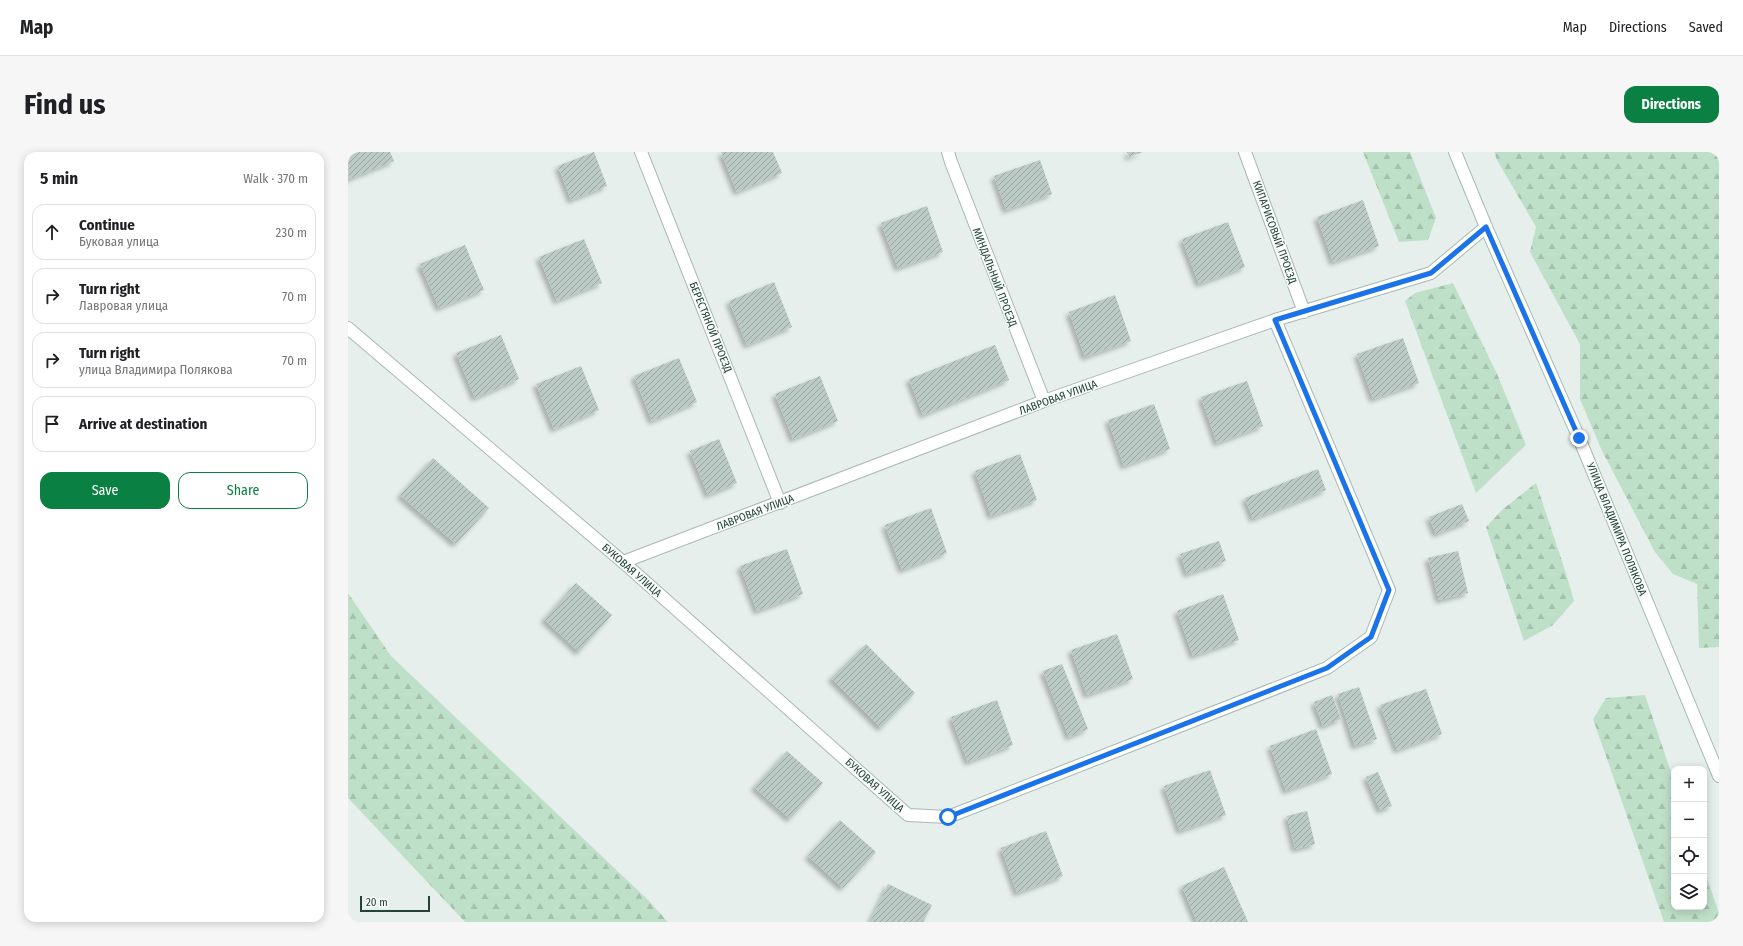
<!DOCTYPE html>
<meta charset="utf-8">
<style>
body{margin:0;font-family:"Fira Sans Condensed",sans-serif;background:#f6f6f6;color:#202124}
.controls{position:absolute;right:12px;bottom:12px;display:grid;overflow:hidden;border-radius:8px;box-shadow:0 2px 10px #0003}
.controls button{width:36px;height:36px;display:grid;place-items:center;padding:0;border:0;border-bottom:1px solid #e0e0e0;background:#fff;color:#202124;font:20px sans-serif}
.scale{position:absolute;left:12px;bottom:10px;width:70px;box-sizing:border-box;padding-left:4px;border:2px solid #24423a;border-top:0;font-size:11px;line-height:14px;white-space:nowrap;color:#24423a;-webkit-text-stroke:3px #f7fbf9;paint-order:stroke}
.stop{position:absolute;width:12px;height:12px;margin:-9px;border:3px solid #1a73e8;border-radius:50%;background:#fff}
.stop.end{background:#1a73e8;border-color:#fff;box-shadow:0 1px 4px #0008}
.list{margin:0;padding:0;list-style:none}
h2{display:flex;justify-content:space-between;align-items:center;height:52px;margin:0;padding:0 16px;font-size:17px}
h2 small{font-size:13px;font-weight:400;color:#757577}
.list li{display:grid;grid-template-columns:26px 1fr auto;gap:12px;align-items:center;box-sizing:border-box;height:56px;margin:0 8px 8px;padding:0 8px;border:1px solid #e0e0e0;border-radius:12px}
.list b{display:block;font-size:15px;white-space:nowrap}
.list p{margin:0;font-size:13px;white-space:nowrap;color:#757577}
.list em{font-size:13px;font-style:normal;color:#757577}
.actions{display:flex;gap:8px;padding:12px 16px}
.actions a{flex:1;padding:9px 0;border:1px solid #0b8043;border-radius:12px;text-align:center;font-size:14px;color:#0b8043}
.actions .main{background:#0b8043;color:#fff}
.icon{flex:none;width:22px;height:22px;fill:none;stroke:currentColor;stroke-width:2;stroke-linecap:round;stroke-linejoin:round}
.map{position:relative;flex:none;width:1371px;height:770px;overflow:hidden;border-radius:12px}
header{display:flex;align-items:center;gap:24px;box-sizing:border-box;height:56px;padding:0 20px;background:#fff;border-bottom:1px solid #e0e0e0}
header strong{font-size:19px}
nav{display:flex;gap:22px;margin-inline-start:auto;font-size:14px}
.intro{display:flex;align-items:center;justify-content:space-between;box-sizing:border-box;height:96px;padding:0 24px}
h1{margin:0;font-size:28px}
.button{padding:10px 18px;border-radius:12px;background:#0b8043;color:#fff;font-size:14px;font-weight:700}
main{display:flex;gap:24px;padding:0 24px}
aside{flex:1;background:#fff;border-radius:12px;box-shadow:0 2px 10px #0003}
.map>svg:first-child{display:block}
</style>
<header>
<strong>Map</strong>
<nav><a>Map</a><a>Directions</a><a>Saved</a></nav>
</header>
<div class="intro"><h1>Find us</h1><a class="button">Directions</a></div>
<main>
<aside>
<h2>5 min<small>Walk · 370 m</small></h2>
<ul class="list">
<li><svg class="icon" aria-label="ahead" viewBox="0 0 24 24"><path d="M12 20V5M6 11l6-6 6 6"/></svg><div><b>Continue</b><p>Буковая улица</p></div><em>230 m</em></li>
<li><svg class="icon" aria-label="right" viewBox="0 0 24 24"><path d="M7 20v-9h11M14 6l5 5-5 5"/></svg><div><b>Turn right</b><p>Лавровая улица</p></div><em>70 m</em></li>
<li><svg class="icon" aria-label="right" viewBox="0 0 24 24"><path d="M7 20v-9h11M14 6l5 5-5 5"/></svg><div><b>Turn right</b><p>улица Владимира Полякова</p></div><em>70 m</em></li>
<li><svg class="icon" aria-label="arrive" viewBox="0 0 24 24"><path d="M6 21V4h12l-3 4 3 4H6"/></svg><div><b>Arrive at destination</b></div></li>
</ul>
<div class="actions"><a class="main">Save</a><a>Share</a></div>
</aside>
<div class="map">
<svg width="1371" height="770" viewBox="0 0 1371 770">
<defs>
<pattern id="forest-firs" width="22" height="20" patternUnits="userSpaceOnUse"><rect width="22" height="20" fill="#bfe0c8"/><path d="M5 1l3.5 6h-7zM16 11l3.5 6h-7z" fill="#a4c1ad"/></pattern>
<pattern id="building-hatch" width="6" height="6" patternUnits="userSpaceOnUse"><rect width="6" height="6" fill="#bbcac4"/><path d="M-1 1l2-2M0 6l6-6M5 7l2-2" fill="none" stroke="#98a6a0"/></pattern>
<filter id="shadow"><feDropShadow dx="-3.5" dy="3.5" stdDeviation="2" flood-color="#0004"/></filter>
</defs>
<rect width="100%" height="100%" fill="#e6efeb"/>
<!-- forest -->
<path fill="url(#forest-firs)" d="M1015 0H1062L1088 66 1080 88 1051 90Z
M1146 0H1371V495L1351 496 1349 432 1325 422 1307 400 1254 299 1232 247V192L1182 100 1188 75 1149 8Z
M1105 131 1150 224 1178 293 1128 341 1057 149 1067 141Z
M1188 331 1218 421 1226 449 1205 473 1176 489 1138 375 1155 357Z
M0 441 43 504 300 748 320 770H117L0 646Z
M1297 543 1326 629V755H1356V717L1371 761V770H1316L1245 567 1258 546Z"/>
<!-- building -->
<path fill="url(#building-hatch)" filter="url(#shadow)" d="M0 0H42L46 9 1 27Z
M246 0 259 34 223 48 210 14Z
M373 0H425L434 21 389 40Z
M779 0H795L781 5Z
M692 8 704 42 658 58 646 24Z
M1015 48 1031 94 985 110 969 65Z
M579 54 595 100 550 116 533 71Z
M880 70 897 115 851 132 834 87Z
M236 87 254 131 209 149 191 105Z
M117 93 136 138 91 156 72 112Z
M426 130 444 175 399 193 381 149Z
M767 143 783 189 737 205 721 160Z
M153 183 171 227 127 246 108 201Z
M1055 186 1071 231 1025 247 1009 202Z
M647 193 661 228 575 263 561 227Z
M331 206 349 250 304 269 286 224Z
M233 214 251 258 206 277 188 232Z
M472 224 490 269 445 287 427 242Z
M899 229 915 274 869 291 853 245Z
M806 252 822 297 776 314 760 268Z
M371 287 389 331 360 343 342 299Z
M672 302 689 348 643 364 627 319Z
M85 306 141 356 108 392 52 343Z
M970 317 978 338 905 367 897 346Z
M1114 352 1121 369 1088 382 1081 365Z
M583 356 599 401 554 418 537 373Z
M871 389 878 409 839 422 832 402Z
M439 397 455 442 409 459 392 414Z
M1110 399 1120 441 1091 448 1080 406Z
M228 431 264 463 231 500 196 467Z
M875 442 891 488 845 504 829 459Z
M769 482 785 527 739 543 723 498Z
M518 492 567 541 533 576 483 526Z
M714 512 740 577 721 585 695 519Z
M1011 535 1029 587 1007 594 990 542Z
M1078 537 1094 582 1049 598 1032 553Z
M984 543 993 567 975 574 966 550Z
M649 548 665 593 620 610 603 565Z
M968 577 984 622 938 639 922 594Z
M439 599 475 631 442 667 406 635Z
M862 618 878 663 832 679 816 634Z
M1030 620 1044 654 1032 658 1018 625Z
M959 659 967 692 947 697 939 664Z
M492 668 528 700 495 736 460 704Z
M698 679 715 724 669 741 653 696Z
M876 715 900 770H849L834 734Z
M540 732 584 753 575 770H522Z"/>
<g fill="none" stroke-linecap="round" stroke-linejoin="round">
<defs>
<path id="street" d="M293 0 432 351
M600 0 603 10 696 249
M897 0 956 160
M0 176 275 410 560 663 600 665 979 516 1023 485 1041 438 927 168
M275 410 696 249 927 168 1083 121 1138 75"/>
<path id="secondary" d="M1107 0 1138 75 1231 286 1371 624"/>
</defs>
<!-- street casing -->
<use href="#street" stroke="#a8b8b2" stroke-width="14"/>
<!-- secondary casing -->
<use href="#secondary" stroke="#a4bbb3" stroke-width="14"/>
<!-- street -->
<use href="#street" stroke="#fff" stroke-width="12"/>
<!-- secondary -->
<use href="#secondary" stroke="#fff" stroke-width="12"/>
</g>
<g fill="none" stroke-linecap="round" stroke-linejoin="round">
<!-- route -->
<path stroke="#1a73e8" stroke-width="5" d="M600 665 979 516 1023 485 1041 438 927 168 1083 121 1138 75 1231 286"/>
</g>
<g text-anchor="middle" stroke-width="3" stroke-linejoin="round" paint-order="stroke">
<!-- street labels -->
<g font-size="11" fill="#24423a" stroke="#f7fbf9">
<text transform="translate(927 80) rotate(70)" y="4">КИПАРИСОВЫЙ ПРОЕЗД</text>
<text transform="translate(647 125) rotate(69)" y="4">МИНДАЛЬНЫЙ ПРОЕЗД</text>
<text transform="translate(363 175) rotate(68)" y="4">БЕРЕСТЯНОЙ ПРОЕЗД</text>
<text transform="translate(710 245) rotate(-20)" y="4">ЛАВРОВАЯ УЛИЦА</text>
<text transform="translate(407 360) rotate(-21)" y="4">ЛАВРОВАЯ УЛИЦА</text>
<text transform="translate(1269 377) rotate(68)" y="4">УЛИЦА ВЛАДИМИРА ПОЛЯКОВА</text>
<text transform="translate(284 418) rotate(41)" y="4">БУКОВАЯ УЛИЦА</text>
<text transform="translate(527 633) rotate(42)" y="4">БУКОВАЯ УЛИЦА</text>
</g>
</g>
</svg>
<div class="controls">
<button>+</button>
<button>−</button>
<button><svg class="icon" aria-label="locate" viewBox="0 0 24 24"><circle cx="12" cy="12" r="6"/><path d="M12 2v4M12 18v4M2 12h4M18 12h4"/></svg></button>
<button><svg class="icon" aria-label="layers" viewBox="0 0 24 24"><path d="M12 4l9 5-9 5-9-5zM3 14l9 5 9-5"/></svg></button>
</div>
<div class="scale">20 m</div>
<div class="stop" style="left:600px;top:665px"></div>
<div class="stop end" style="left:1231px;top:286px"></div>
</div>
</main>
